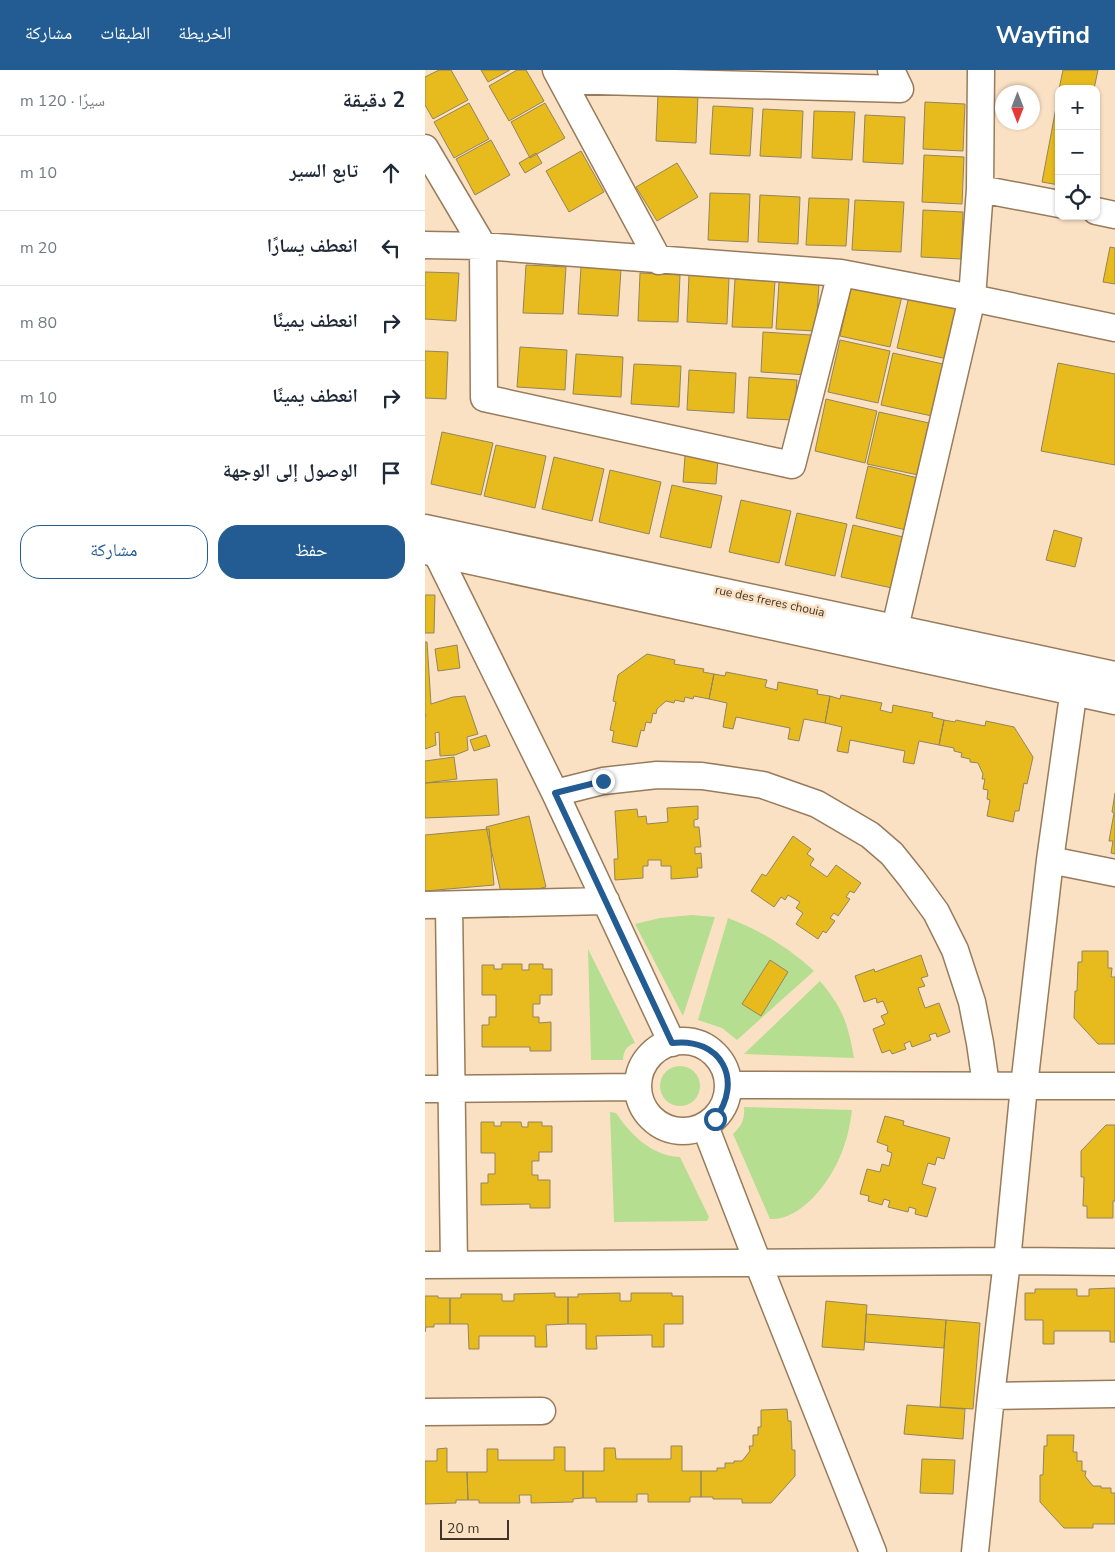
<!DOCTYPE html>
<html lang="ar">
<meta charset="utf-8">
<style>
body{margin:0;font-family:"Nunito Sans","Noto Naskh Arabic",sans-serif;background:#f2f2f3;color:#1f2937;direction:rtl}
.controls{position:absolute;right:15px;top:15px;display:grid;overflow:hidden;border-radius:10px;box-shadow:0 1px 4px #0004}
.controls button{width:45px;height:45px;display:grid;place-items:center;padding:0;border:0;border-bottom:1px solid #e0e1e3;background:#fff;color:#1f2937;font:25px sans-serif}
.compass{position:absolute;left:570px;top:15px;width:45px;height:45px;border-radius:50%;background:#fff;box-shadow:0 1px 4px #0004;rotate:180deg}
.scale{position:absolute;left:15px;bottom:12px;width:69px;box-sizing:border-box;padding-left:5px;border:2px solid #423527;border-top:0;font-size:14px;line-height:18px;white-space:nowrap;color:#423527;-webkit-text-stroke:4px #fbe1c4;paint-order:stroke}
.stop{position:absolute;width:15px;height:15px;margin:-11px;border:4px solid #225c93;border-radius:50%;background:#fff}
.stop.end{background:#225c93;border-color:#fff;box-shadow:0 1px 5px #0008}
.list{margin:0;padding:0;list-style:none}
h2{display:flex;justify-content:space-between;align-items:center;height:65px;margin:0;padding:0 20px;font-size:21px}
h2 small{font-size:16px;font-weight:400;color:#747a83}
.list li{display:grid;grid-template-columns:32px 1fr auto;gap:15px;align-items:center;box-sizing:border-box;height:75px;padding:0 20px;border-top:1px solid #e0e1e3}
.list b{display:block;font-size:19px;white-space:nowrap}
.list em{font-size:16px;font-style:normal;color:#747a83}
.actions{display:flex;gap:10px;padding:15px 20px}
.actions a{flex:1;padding:11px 0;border:1px solid #225c93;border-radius:20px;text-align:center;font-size:18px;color:#225c93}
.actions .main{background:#225c93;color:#fff}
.icon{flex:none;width:28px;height:28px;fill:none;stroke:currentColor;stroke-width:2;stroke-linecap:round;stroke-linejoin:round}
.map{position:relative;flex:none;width:690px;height:1482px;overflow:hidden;direction:ltr}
header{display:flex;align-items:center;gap:30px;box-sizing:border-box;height:70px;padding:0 25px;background:#225c93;color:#fff}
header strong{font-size:24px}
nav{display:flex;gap:28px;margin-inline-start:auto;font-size:18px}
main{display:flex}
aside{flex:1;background:#fff}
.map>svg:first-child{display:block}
</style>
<header>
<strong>Wayfind</strong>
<nav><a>الخريطة</a><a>الطبقات</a><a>مشاركة</a></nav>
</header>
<main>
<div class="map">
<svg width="690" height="1482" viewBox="0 0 690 1482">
<rect width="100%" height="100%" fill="#fbe1c4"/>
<!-- green -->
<path fill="#b6de91" d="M267 845 290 847 258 946 210 854 235 848Z
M303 848C335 860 364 878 389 901L312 970 297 958 273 950Z
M163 879 210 973C202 975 198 982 198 990H166Z
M395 911C418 938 423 954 429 988L319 984Z
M235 1016a20 20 0 1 1 40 0a20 20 0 1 1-40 0Z
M319 1037 427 1040C425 1057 421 1074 414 1089 403 1114 375 1151 345 1149L308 1064C316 1057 320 1049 319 1037Z
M185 1042 191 1043C206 1065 227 1086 255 1087L284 1147 282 1151 189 1152Z"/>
<!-- building -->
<path fill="#e7ba1e" stroke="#93855c" d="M14 0H26L43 30 8 49 0 35V7Z
M56 0H85L63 12Z
M92 0H101L119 31 84 51 64 16Z
M638 0H673L669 19H634Z
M634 22V115L617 112Z
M233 23 273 25 271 73 231 71Z
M500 32 540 34 538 81 498 79Z
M44 33 64 69 29 88 9 52Z
M120 33 140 68 105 88 86 52Z
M288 36 328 38 325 86 285 84Z
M338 39 378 41 376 88 335 86Z
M389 41 430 42 427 90 387 88Z
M440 45 480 47 478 94 438 92Z
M66 70 85 105 50 125 31 89Z
M156 81 179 122 144 142 121 101Z
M111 83 117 93 100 103 94 93Z
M499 85 539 87 537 134 497 132Z
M252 93 273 127 232 151 211 117Z
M285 123 325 124 323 172 283 170Z
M335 125 375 127 373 174 333 172Z
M384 128 424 129 421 176 381 175Z
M430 130 479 132 476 182 427 180Z
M498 140 538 142 536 189 496 187Z
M685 177 690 178V214L678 212Z
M101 195 141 197 138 244 98 243Z
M156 197 196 199 193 246 153 244Z
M0 202 34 203 31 251 0 249Z
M215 203 255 205 253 252 213 251Z
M264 205 304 207 302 254 262 252Z
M310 209 350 211 347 258 307 257Z
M354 212 394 214 391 261 351 259Z
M427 214 477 226 465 277 415 266Z
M484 226 534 237 522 289 472 278Z
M338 262 386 265 383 305 336 302Z
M415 270 465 281 453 333 403 322Z
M95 277 142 280 140 320 92 317Z
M0 281 23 282 21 329 0 328Z
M468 283 518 294 507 346 456 335Z
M151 284 198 287 196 327 148 324Z
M633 293 690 304V395L616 381Z
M209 294 256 296 254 337 206 334Z
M264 300 311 303 309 343 262 340Z
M324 307 372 310 369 350 322 348Z
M401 329 452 341 440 393 390 381Z
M454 342 504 353 493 405 442 394Z
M17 362 68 373 56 425 6 414Z
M71 375 121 386 110 438 59 426Z
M260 386 293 389 291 414 258 412Z
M129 387 179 399 167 451 117 439Z
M443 396 493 408 481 460 431 448Z
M185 400 236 412 224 464 174 452Z
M247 415 297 426 286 478 235 467Z
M316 430 366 441 354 493 304 482Z
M372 443 422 454 410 506 360 495Z
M428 455 478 467 467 518 416 507Z
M629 460 657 468 650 497 621 490Z
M0 525H10L9 563H0Z
M0 572H2L6 634 28 627 40 626 53 664 42 667 43 680 30 685 15 686 14 662 10 663 11 675 0 679V647L1 646 0 643Z
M32 575 35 598 13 601 10 579Z
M222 584 250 590 249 594 279 599 278 602 289 604 284 629 269 626 268 629 260 627 259 632 250 630 249 633 241 631 232 639 231 644 228 643 226 653 221 652 219 661 216 660 212 677 187 672 189 661 185 660 191 632 188 631 193 605Z
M301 602 342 610 340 617 352 620 353 612 393 620 392 624 405 626 400 653 379 649 374 671 363 669 365 658 311 647 308 659 298 657 302 633 284 629 289 604 300 606Z
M416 625 457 633 455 640 467 643 468 635 508 643 507 647 519 650 514 675 494 671 489 694 478 692 480 681 425 670 423 683 412 681 417 657 400 653 405 626 415 629Z
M519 650 530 652 531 650 560 656 561 651 589 657 608 687 602 714 599 713 594 741H590L588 752 562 746 565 730 562 729 563 720 558 719 560 709H557L558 704 553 693 545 692V689L536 687 537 683 529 681V678L514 675Z
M61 665 65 676 49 681 45 670Z
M29 687 32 709 0 713V691Z
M72 709 74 745 0 748V713Z
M690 723V784L686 783 688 771H684L689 743 687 742Z
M273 736V749L269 750V757H274L276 777H270V784L276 783 277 798H272L273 807 246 809V796H236V790H223V796H218V808L190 810 189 789H193L190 741 212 739 213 747 221 746 222 754 243 752 242 738Z
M104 746 121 817 77 827 61 757Z
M64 759 69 815 0 821V765Z
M368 766 386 779 382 784 389 789 385 795 402 807 411 795 436 813 429 823 425 821 421 827 425 829 413 846 409 843 405 848 410 851 401 863 398 861 393 869 371 854 378 843 371 838 375 832 363 825 360 830 356 827 349 837 326 821 337 804 341 806Z
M657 881H683V898H687L686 907H690V974H673L649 948 650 921H652L653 892H657Z
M496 885 503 906 496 908 500 916 493 918 500 938 514 933 525 962 512 967 511 963 504 965 506 970 487 977 485 971 479 974 481 979 467 984 465 980 457 983 448 959 460 954 456 946 463 943 458 931 452 933 451 928 439 932 430 906 449 899 450 902Z
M345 890 363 902 336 946 317 934Z
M77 894H97V900H104V894H118V899H127V925H115V934H108V947H114V953L126 952V981H105V977H57V955H64V947H71V925H57V895H69V899H77Z
M460 1046 479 1051 478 1055 525 1068 519 1089 512 1087 510 1095 503 1093 497 1114 511 1118 502 1147 490 1144 491 1139 484 1137 483 1142 463 1137 465 1131 459 1129 457 1135 443 1131 444 1126 435 1124 442 1099 455 1102 457 1094 464 1096 467 1083 462 1081 463 1076 452 1072Z
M56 1052H69V1056H76V1052H96L97 1057H103V1052H117V1056H127V1082H114V1091H107V1105H113V1110H125V1138H105V1134L56 1135V1113H63V1104H70V1083H56Z
M681 1055H690V1131H688V1148H662V1136H658L659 1107H656V1081Z
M690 1218V1272H685V1261H629V1274H618V1250H600V1223H610V1219H652V1226H664V1219Z
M130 1223V1227H143V1254L121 1255 122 1277H110V1266H54V1279H44L43 1254H25V1228H36V1224H77V1231H89V1224Z
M195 1223V1231H206V1223H247V1226H258V1254H239V1277H227V1265L171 1266 172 1279H161V1254H143V1227H153V1224Z
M0 1226H13V1228H25V1254H9V1257H1L0 1262Z
M401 1231 442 1235 439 1280 397 1277Z
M441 1244 521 1250 519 1278 440 1272Z
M521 1250 555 1253 548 1339 515 1337Z
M482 1335 540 1339 538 1369 479 1364Z
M362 1339 363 1351H366L367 1380H370V1406L346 1433H317V1429H288V1427H276V1401H292V1398H300V1393H309V1391H317L325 1381 324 1376H328V1365H333V1357H336V1340Z
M622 1365H649L648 1382H652V1391H657V1401H661L660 1406 668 1416H676V1418H686V1423H690V1454H668V1458H639L615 1432V1405H618L619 1376H622Z
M246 1376H257V1401H276V1427H265V1432H223V1424H212V1432H171V1428H158V1401H179V1378H190L191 1389H246Z
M129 1377H140V1401H158V1428L148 1429V1432L106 1433V1425H94L95 1433H54V1430H43L42 1402H62V1379H73V1390H129Z
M22 1378V1402H42L43 1430H31V1433L0 1434V1391H12V1379Z
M497 1389 530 1390 528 1424 495 1423Z"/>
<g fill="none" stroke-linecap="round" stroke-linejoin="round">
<defs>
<path id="minor" d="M131 0 234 191
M137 10 475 19 466 0
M0 78 58 176 59 328 367 395 416 203
M555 119 634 134
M671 141 690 145
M0 175 58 176 416 203 547 228 690 258
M0 458 690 605
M8 471 12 484 130 723 247 973
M0 481 690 631
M470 558 547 228 555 119 556 0
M130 723 178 711 232 705 277 706 338 715 392 734 445 765 467 784 487 809 511 842 530 880 547 932 555 973 561 1015
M625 790 690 803
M0 835 181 831
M24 836 29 1195
M213 1016a45 45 0 1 1 90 0a45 45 0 1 1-90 0Z
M304 1015 690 1016
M0 1019 213 1017
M280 1056 333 1193 448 1482
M0 1195 582 1191 690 1192
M566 1326 690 1324
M0 1342 117 1341
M550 1482 566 1326 582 1191 599 1016 625 790 652 597"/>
</defs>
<!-- minor casing -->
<use href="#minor" stroke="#987b5a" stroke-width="29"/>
<!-- minor -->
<use href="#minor" stroke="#fff" stroke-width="26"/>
</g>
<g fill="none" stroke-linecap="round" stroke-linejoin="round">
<!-- route -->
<path stroke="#225c93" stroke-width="6" d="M178 711 130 723 247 973C296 967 319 1010 290 1049"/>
</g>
<g text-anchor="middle" stroke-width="5" stroke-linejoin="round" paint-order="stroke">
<!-- street labels -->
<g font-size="12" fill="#423527" stroke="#fbe1c4">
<text transform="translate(345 531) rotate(12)" y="4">rue des freres chouia</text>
</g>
</g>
</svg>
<div class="controls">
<button>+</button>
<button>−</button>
<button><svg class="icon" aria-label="locate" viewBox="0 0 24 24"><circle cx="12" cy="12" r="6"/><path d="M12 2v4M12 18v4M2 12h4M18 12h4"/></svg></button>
</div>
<svg class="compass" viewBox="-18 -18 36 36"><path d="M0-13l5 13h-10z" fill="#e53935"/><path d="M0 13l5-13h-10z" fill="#747a83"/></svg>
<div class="scale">20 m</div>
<div class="stop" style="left:290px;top:1049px"></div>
<div class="stop end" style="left:178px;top:711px"></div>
</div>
<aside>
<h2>2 دقيقة<small>سيرًا · 120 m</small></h2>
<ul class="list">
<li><svg class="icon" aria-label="ahead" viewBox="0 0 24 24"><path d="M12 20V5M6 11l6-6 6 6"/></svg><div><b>تابع السير</b></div><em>10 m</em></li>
<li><svg class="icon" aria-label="left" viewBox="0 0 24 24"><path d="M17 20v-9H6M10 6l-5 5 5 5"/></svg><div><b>انعطف يسارًا</b></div><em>20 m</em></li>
<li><svg class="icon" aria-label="right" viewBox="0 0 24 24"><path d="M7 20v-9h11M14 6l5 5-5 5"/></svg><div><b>انعطف يمينًا</b></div><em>80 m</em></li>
<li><svg class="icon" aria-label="right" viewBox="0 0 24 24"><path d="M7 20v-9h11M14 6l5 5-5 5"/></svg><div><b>انعطف يمينًا</b></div><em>10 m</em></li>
<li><svg class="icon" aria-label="arrive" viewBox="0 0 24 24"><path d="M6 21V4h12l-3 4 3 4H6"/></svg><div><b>الوصول إلى الوجهة</b></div></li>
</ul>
<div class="actions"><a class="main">حفظ</a><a>مشاركة</a></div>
</aside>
</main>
